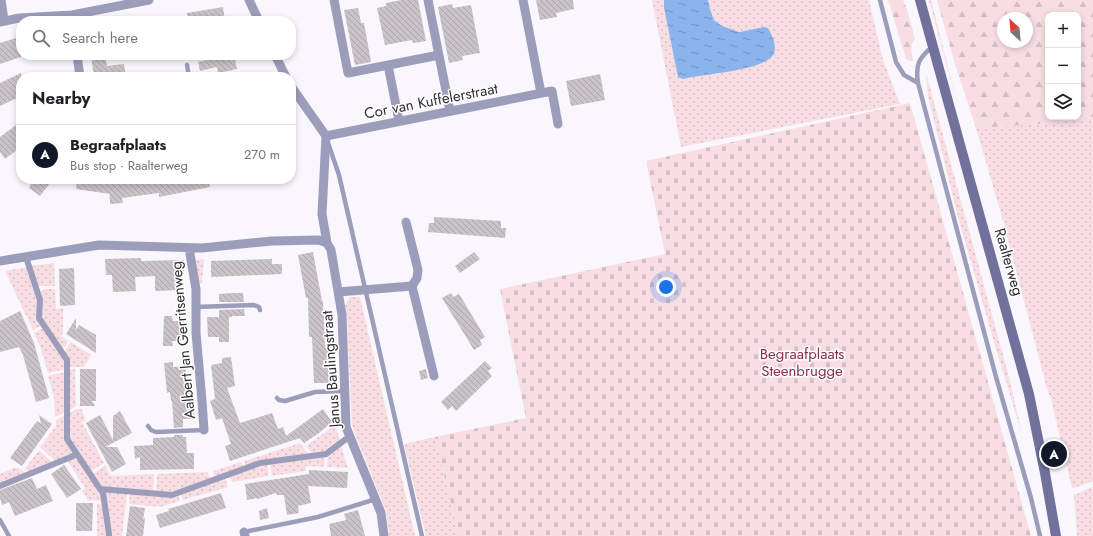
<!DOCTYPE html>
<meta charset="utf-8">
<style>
body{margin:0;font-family:Jost,sans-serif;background:#f2f2f2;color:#202124}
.controls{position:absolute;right:12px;top:12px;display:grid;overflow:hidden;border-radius:8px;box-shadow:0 2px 6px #0003}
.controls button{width:36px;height:36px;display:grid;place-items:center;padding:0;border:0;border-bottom:1px solid #e0e0e0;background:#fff;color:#202124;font:20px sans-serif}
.compass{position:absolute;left:997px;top:12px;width:36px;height:36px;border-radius:50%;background:#fff;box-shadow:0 2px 6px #0003;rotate:334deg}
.you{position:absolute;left:666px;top:287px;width:14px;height:14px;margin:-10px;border:3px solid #fff;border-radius:50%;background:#1a73e8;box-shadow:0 0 0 6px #1a73e833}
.badge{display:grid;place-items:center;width:26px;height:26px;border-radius:50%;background:#111827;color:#fff;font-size:13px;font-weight:700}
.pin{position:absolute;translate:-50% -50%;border:2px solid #fff;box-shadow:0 1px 4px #0006}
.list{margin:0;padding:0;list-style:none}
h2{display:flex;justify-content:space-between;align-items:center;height:52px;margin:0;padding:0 16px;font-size:17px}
h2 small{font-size:13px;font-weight:400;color:#757577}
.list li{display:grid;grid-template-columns:26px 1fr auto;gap:12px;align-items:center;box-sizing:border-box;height:60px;padding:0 16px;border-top:1px solid #e0e0e0}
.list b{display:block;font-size:15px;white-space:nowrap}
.list p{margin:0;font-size:13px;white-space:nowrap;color:#757577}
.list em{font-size:13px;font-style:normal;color:#757577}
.icon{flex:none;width:22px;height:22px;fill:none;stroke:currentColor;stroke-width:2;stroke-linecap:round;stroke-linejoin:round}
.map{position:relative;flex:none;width:1093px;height:536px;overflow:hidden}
.search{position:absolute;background:#fff;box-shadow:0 2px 6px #0003;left:16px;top:16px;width:280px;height:44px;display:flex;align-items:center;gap:10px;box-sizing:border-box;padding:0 14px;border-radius:16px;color:#757577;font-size:15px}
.panel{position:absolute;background:#fff;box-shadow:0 2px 6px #0003;left:16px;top:72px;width:280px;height:112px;border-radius:16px}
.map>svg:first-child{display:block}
</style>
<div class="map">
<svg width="1093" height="536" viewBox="0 0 1093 536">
<defs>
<pattern id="grass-dots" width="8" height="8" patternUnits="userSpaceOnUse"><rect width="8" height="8" fill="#f8dee3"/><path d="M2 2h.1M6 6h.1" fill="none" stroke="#d5bfc3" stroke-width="1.8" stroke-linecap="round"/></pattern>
<pattern id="forest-firs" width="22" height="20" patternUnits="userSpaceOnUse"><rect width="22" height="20" fill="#f8dee3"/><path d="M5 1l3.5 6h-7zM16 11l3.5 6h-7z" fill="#d5bfc3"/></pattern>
<pattern id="cemetery-stones" width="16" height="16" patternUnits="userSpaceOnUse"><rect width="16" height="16" fill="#f8dee3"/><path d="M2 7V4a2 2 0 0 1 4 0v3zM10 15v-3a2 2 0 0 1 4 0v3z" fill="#d5bfc3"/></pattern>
<pattern id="water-ripples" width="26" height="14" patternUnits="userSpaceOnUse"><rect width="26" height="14" fill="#8bb4ec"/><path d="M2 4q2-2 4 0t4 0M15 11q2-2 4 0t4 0" fill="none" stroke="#7293c0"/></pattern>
<pattern id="building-back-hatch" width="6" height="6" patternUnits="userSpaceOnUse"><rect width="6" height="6" fill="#c9c2c6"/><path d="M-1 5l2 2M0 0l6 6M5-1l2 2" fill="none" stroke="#ada7ab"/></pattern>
</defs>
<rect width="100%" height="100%" fill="#f9f6fd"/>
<!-- grass -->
<path fill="url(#grass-dots)" d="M652 0H664V8L678 77 683 79 695 76 718 74 773 55C776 44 773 38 768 28L764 27 739 32 722 26 714 20 710 9 708 0H869L883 60 900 104 681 147Z
M929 0H931L959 111Z
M926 73 1009 377 1022 434 996 349 958 217 928 96Z
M1093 117V481L1077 487 1072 488 1051 399 1047 389 1004 224 976 128 1039 124Z
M204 259 202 282 200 284 195 260Z
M54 263 55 286H38L31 266Z
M27 267 38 300 41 326 33 330 5 271Z
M44 289H55L56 309 63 308V332L61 336 68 341 65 347 62 348 41 318 40 292Z
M350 297H360L415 536H389L386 511 352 426 347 321 345 305Z
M43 328 65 361V369L48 373 40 346 34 333Z
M71 342 91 355 84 367H69L64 352Z
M75 369 76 406 70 410 69 370Z
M65 372V412L55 417 54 397 48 376Z
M77 409H82V412L86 420 82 422 104 463 91 471 70 438 69 413Z
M65 415 72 450 71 456 56 462 40 447 56 426V420Z
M335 425 340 440 325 452 312 454 306 446Z
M435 437 459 536H426L404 444Z
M300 443 308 454 246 466 244 461Z
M341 445 348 468 327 467 328 456Z
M39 450 53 463 30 472 25 469Z
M325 457 324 467 306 466V471L272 476 270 464Z
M71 458 78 460 101 495 102 501 87 500V498L82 491 85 488 67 460Z
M241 462 243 467 215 477 213 471Z
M267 464 269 476 232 482 230 476 260 465Z
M105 465 111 476 154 474 153 491 106 488 105 486H100L93 474Z
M16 467 26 473 0 484V474Z
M208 472 210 479 172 493 156 491 157 474Z
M225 478 228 487 183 500 181 494Z
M1093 487V536H1077L1074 495Z
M105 492 127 493 122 536H111Z
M130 494 178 495 180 501 160 507 129 504Z
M97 504H102L106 536H97Z"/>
<!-- forest -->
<path fill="url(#forest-firs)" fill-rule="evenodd" d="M888 0H903L907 9 915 39C909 45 912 53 913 61H910L906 59Z
M937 0H1093V117L1039 124 976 128 954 61ZM1048 15H1078V117H1048ZM1003 18H1027V42H1003Z"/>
<!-- cemetery -->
<path fill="url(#cemetery-stones)" d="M910 103 1031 536H459L435 437 526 418 500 289 665 254 646 161Z"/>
<!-- water -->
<path fill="url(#water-ripples)" d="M664 0H708L710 9 714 20 722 26 739 32 764 27 768 28C772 35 778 47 773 55 763 71 702 74 683 79L678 77 664 8Z"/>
<!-- building -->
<path fill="url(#building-back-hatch)" d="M401 0H418L426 41 413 43 412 40 385 45 377 8 386 6V3Z
M536 0H573L574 9 556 13 557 17 540 20Z
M452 4 453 8 471 5 480 53 462 56 463 60 449 63 438 7Z
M223 7 225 21H188L187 13Z
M358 8 361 23H364L371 62 355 65 344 10Z
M16 38 18 44 21 43V57L0 64V43Z
M91 55H105L107 66 124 64 126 77H94Z
M215 55H234L237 69 218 73 217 67 200 71 198 62 215 58Z
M21 73V96L0 106V83Z
M600 74 605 100 571 106 566 81Z
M16 125 21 132V147L5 159 0 152V137Z
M23 179H53L40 196 29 188 31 185Z
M77 179H208L210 187 159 197V193L122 198 123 203 110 204V199H109L110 194 76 189Z
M434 217 501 221V228H506L505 238 428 232 429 223H434Z
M313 252 322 301H323L325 348 328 347 329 383H314L312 337H309L308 298H306L298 255Z
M474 252 480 259 460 273 455 266Z
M141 258V261L184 260V275H178L179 290 155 291V276L135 277 136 291 113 292 112 275H106L105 259Z
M272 259V264H282V274L211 277V261Z
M74 268 75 305 60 306 59 269Z
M233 293H243L244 302H219V294Z
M451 293 453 297 459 294 485 337 480 340 482 345 474 350 442 298Z
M244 309 245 316H232V317H229V342H219V337H208L207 317H219V310Z
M20 311 34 343 49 398 36 402 23 355 19 347 0 352V321Z
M164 316H172L173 321H184V341H172L173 346H163Z
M76 318V330L79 325 96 335V353L66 334Z
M231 357 235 386 227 388 240 423 272 413 278 429 283 427 286 436 323 409 332 422 319 433 304 443 300 438 230 461 225 446 231 444 222 418 216 420 210 401 215 399 211 365 222 363V358Z
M485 361 492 368 488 371 492 376 456 411 452 406 448 410 441 402Z
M173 362V367L185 366 189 399H193L194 419H183V427L174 428 172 401H171L170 392 167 393 164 363Z
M80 369H96V401H92L95 406H80Z
M426 369 428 378 421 380 419 371Z
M120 411 132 433 105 447H117L126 464 112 472 86 423 100 415 113 440V416Z
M39 415 52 424 22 466 10 458 37 421 41 424Z
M174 435H183V437H186L187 453H194V469L140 470V457L135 459 134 446 153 445V438L174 437Z
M64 465 81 489 67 498 51 474Z
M309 470 348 472 347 488 308 486 311 503 298 506 299 513 287 515 284 495H277L276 493 257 499V498L247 500 245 484 309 474Z
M32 478 37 489 46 485 53 501 15 516 9 502 2 505 0 498V490Z
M221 493 226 508 160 528 156 515 169 511 168 509Z
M76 503H93L92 531H76Z
M130 506 145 508 143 519 145 518 143 536H126Z
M267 508 269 518 260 520 259 511Z
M358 510 365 536H331L329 524 346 520 344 514Z"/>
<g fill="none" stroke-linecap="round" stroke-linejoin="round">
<!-- service -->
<path stroke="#9c9dba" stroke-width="4.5" d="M880 0 896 62 904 75 918 83
M933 46C919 58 915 64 918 83L996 377 1031 498 1040 536
M187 65 189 77
M328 143 339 175 422 536
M196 307 254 305 259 307 260 310
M277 398 279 400 285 401 315 392 345 391
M148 426 151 430 156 432 204 430
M0 520 9 536
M244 532 318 517 376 499"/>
<!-- pedestrian -->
<path stroke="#9c9dba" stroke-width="6" d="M26 257 40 300 39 318 67 360V439L100 489 172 495 260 463 326 454 350 436
M0 486 71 457 77 454
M100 489 103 493 109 534V536"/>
<!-- minor -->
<path stroke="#9c9dba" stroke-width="9" d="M1 0 4 20
M249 0 259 21
M334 0 348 73 439 55
M428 0 450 111
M523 0 541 93
M0 22 19 18 72 15 149 0
M77 55 80 77
M275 55 286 77
M388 65 399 121
M291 86 326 136 322 214 327 243 331 250 342 315 346 427 381 513 384 536
M326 136 552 91 558 124
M189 248 196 289V333L202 401 204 430
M0 261 99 245 202 248 272 241 319 240 327 243
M412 286 434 376
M338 292 412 286 417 278 418 270 406 222
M244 532 245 536"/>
<!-- secondary -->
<path stroke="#71719b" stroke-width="10" d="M920 0 1029 394 1045 473 1056 536"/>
</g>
<g text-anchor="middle" stroke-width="3" stroke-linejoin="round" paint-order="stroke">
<!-- street labels -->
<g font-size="15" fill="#302e31" stroke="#fff">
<text transform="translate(431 101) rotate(-11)" y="5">Cor van Kuffelerstraat</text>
<text transform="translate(1009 262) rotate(74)" y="5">Raalterweg</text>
<text transform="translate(183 340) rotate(-95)" y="5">Aalbert Jan Gerritsenweg</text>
<text transform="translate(331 369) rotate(-94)" y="5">Janus Baulingstraat</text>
</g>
<!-- park labels -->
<g font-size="15" fill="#862d4a" stroke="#fff">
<text x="802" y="359">Begraafplaats<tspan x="802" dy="17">Steenbrugge</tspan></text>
</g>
</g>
</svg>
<div class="controls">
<button>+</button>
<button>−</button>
<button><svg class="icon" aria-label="layers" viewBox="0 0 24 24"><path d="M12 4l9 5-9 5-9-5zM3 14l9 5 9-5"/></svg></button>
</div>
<svg class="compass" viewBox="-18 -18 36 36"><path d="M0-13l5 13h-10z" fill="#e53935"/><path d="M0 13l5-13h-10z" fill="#757577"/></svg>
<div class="you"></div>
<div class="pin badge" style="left:1054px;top:454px">A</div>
<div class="search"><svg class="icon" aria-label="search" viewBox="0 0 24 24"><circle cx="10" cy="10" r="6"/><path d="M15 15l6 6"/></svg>Search here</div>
<section class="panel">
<h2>Nearby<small></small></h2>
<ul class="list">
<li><span class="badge">A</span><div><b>Begraafplaats</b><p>Bus stop · Raalterweg</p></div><em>270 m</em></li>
</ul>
</section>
</div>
